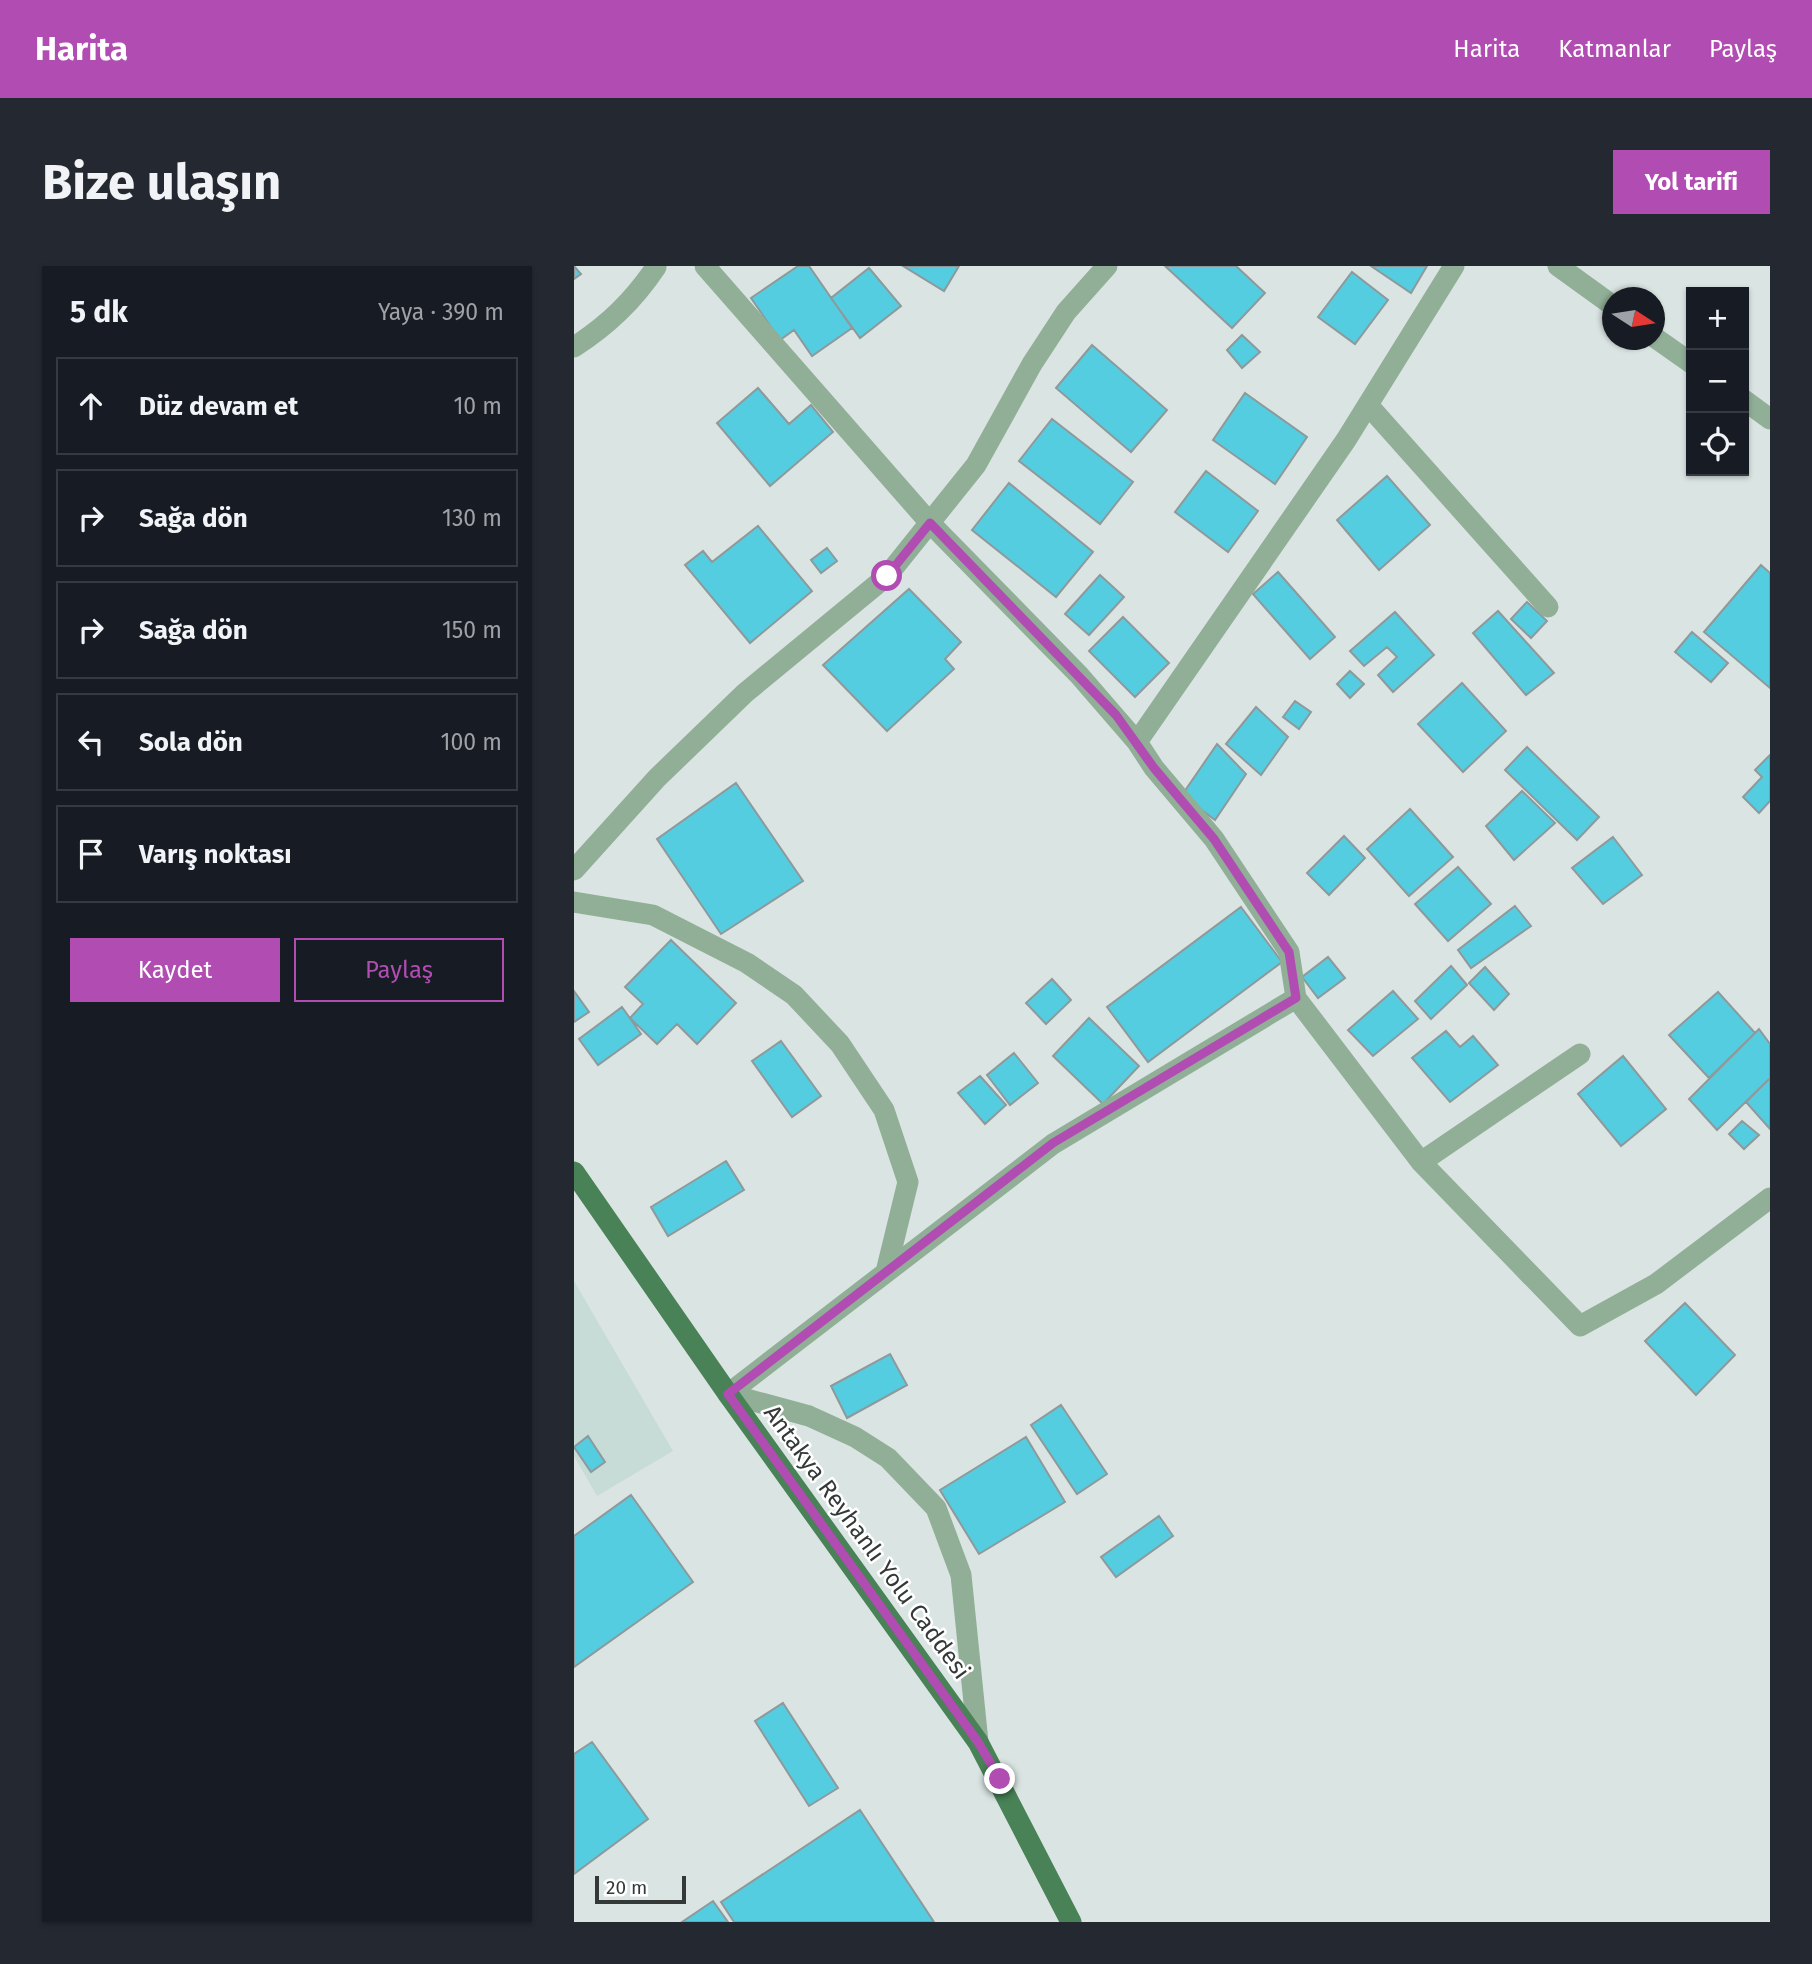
<!DOCTYPE html>
<html lang="tr">
<meta charset="utf-8">
<style>
body{margin:0;font-family:"Fira Sans",sans-serif;background:#242831;color:#f1f3f6}
.controls{position:absolute;right:21px;top:21px;display:grid;overflow:hidden;border-radius:0px;box-shadow:0 2px 5px #0004}
.controls button{width:63px;height:63px;display:grid;place-items:center;padding:0;border:0;border-bottom:2px solid #363941;background:#171b24;color:#f1f3f6;font:35px sans-serif}
.compass{position:absolute;left:1028px;top:21px;width:63px;height:63px;border-radius:50%;background:#171b24;box-shadow:0 2px 5px #0004;rotate:102deg}
.scale{position:absolute;left:21px;bottom:18px;width:91px;box-sizing:border-box;padding-left:7px;border:4px solid #343938;border-top:0;font-size:19px;line-height:24px;white-space:nowrap;color:#343938;-webkit-text-stroke:5px #fff;paint-order:stroke}
.stop{position:absolute;width:21px;height:21px;margin:-16px;border:5px solid #b14cb2;border-radius:50%;background:#fff}
.stop.end{background:#b14cb2;border-color:#fff;box-shadow:0 2px 7px #0008}
.list{margin:0;padding:0;list-style:none}
h2{display:flex;justify-content:space-between;align-items:center;height:91px;margin:0;padding:0 28px;font-size:30px}
h2 small{font-size:23px;font-weight:400;color:#9ea1a6}
.list li{display:grid;grid-template-columns:46px 1fr auto;gap:21px;align-items:center;box-sizing:border-box;height:98px;margin:0 14px 14px;padding:0 14px;border:2px solid #363941;border-radius:0px}
.list b{display:block;font-size:26px;white-space:nowrap}
.list em{font-size:23px;font-style:normal;color:#9ea1a6}
.actions{display:flex;gap:14px;padding:21px 28px}
.actions a{flex:1;padding:16px 0;border:2px solid #b14cb2;border-radius:0px;text-align:center;font-size:24px;color:#b14cb2}
.actions .main{background:#b14cb2;color:#fff}
.icon{flex:none;width:38px;height:38px;fill:none;stroke:currentColor;stroke-width:2;stroke-linecap:round;stroke-linejoin:round}
.map{position:relative;flex:none;width:1196px;height:1656px;overflow:hidden;border-radius:0px}
header{display:flex;align-items:center;gap:42px;box-sizing:border-box;height:98px;padding:0 35px;background:#b14cb2;color:#fff}
header strong{font-size:33px}
nav{display:flex;gap:38px;margin-inline-start:auto;font-size:24px}
.intro{display:flex;align-items:center;justify-content:space-between;box-sizing:border-box;height:168px;padding:0 42px}
h1{margin:0;font-size:49px}
.button{padding:18px 32px;border-radius:0px;background:#b14cb2;color:#fff;font-size:24px;font-weight:700}
main{display:flex;gap:42px;padding:0 42px}
aside{flex:1;background:#171b24;border-radius:0px;box-shadow:0 2px 5px #0004}
.map>svg:first-child{display:block}
</style>
<header>
<strong>Harita</strong>
<nav><a>Harita</a><a>Katmanlar</a><a>Paylaş</a></nav>
</header>
<div class="intro"><h1>Bize ulaşın</h1><a class="button">Yol tarifi</a></div>
<main>
<aside>
<h2>5 dk<small>Yaya · 390 m</small></h2>
<ul class="list">
<li><svg class="icon" aria-label="ahead" viewBox="0 0 24 24"><path d="M12 20V5M6 11l6-6 6 6"/></svg><div><b>Düz devam et</b></div><em>10 m</em></li>
<li><svg class="icon" aria-label="right" viewBox="0 0 24 24"><path d="M7 20v-9h11M14 6l5 5-5 5"/></svg><div><b>Sağa dön</b></div><em>130 m</em></li>
<li><svg class="icon" aria-label="right" viewBox="0 0 24 24"><path d="M7 20v-9h11M14 6l5 5-5 5"/></svg><div><b>Sağa dön</b></div><em>150 m</em></li>
<li><svg class="icon" aria-label="left" viewBox="0 0 24 24"><path d="M17 20v-9H6M10 6l-5 5 5 5"/></svg><div><b>Sola dön</b></div><em>100 m</em></li>
<li><svg class="icon" aria-label="arrive" viewBox="0 0 24 24"><path d="M6 21V4h12l-3 4 3 4H6"/></svg><div><b>Varış noktası</b></div></li>
</ul>
<div class="actions"><a class="main">Kaydet</a><a>Paylaş</a></div>
</aside>
<div class="map">
<svg width="1196" height="1656" viewBox="0 0 1196 1656">
<rect width="100%" height="100%" fill="#dae5e3"/>
<!-- built -->
<path fill="#c8dcd7" d="M0 1015 99 1185 23 1230 0 1190Z"/>
<!-- building -->
<path fill="#55cde0" stroke="#8e999b" stroke-width="2" d="M0 0 7 8 0 13Z
M224 0H235L278 62 238 90 220 64 206 74 177 32Z
M329 0H385L370 25Z
M591 0H662L691 27 658 62Z
M797 0H853L837 27Z
M295 2 327 40 286 72 257 32Z
M778 6 814 34 781 78 744 51Z
M668 69 686 86 668 102 653 84Z
M518 79 593 144 557 186 482 122Z
M184 122 215 158 237 139 259 166 196 220 143 157Z
M671 127 733 171 701 218 639 174Z
M478 153 559 216 526 258 445 195Z
M632 205 684 245 654 286 601 246Z
M813 210 856 259 805 304 763 254Z
M435 217 519 286 482 331 398 264Z
M184 260 238 325 176 377 111 299 129 285 138 296Z
M253 282 263 295 247 307 237 294Z
M1187 299 1196 307V422L1130 366Z
M704 306 761 371 736 393 679 328Z
M526 309 550 331 515 369 491 348Z
M335 323 387 376 371 393 380 403 313 465 249 399Z
M953 336 973 355 957 372 937 353Z
M924 345 980 407 952 429 899 367Z
M821 346 860 389 819 426 804 409 823 391 813 381 790 400 776 385Z
M549 351 595 397 561 431 515 385Z
M1118 366 1154 397 1137 416 1101 386Z
M776 405 790 418 776 432 763 418Z
M888 417 932 465 889 506 844 458Z
M721 435 737 446 725 463 709 451Z
M682 441 714 471 687 509 652 478Z
M643 478 672 508 641 554 608 529Z
M953 481 1025 551 1003 574 931 504Z
M1196 489V535L1185 547 1169 531 1188 511 1181 504Z
M162 517 229 615 147 668 83 573Z
M948 525 981 557 940 594 912 560Z
M836 543 879 591 835 630 793 583Z
M770 570 791 592 755 629 733 607Z
M1039 571 1068 609 1029 638 998 602Z
M884 601 917 638 874 675 841 638Z
M941 640 957 660 897 702 884 684Z
M667 641 708 696 574 796 533 741Z
M97 674 162 737 123 778 103 758 83 778 56 752 69 738 51 721Z
M754 691 771 712 744 732 728 711Z
M877 700 893 719 857 753 841 735Z
M911 701 935 728 920 744 895 717Z
M478 713 497 734 472 758 452 737Z
M0 725 15 746 0 756Z
M819 725 844 753 799 790 774 764Z
M1144 726 1181 767 1135 812 1095 769Z
M48 741 67 768 24 799 5 773Z
M515 752 565 800 529 838 479 790Z
M1185 763 1196 778V812L1143 864 1115 833Z
M872 765 886 781 899 770 924 799 876 836 838 792Z
M207 775 247 830 218 851 178 795Z
M440 787 464 817 436 839 413 809Z
M1049 790 1092 843 1047 880 1004 828Z
M406 810 432 839 411 858 384 827Z
M1196 812V863L1172 836Z
M1168 855 1185 869 1170 883 1155 868Z
M152 895 170 924 94 970 77 941Z
M1111 1037 1161 1089 1122 1129 1071 1075Z
M316 1088 333 1119 273 1152 257 1120Z
M487 1139 533 1208 503 1228 457 1159Z
M14 1170 31 1196 17 1206 0 1181Z
M452 1171 491 1236 405 1288 366 1224Z
M57 1229 119 1316 0 1401V1270Z
M585 1250 599 1270 542 1311 527 1291Z
M209 1437 264 1522 235 1540 181 1455Z
M18 1476 74 1553 0 1608V1488Z
M286 1544 360 1656H160L147 1636Z
M139 1635 154 1656H108Z"/>
<g fill="none" stroke-linecap="round" stroke-linejoin="round">
<!-- minor -->
<path stroke="#90af96" stroke-width="21" d="M131 0 356 257 505 409 563 476
M880 0 772 174 563 476 580 502 640 573 715 686 722 732 847 896 1006 1060 1082 1018 1196 932
M984 0 1038 39
M1080 71 1117 97
M0 81C34 59 59 35 82 1
M1170 134 1196 153
M794 139 974 341
M0 604 83 512 171 427 313 310 402 199 458 98 492 46 533 0
M0 636 79 649 173 697 220 729 266 778 310 844 334 916 312 1006
M847 896 1006 788
M154 1128 479 878 722 732
M154 1128 235 1150 281 1171 314 1192 362 1242 387 1309 404 1476"/>
<!-- major -->
<path stroke="#488256" stroke-width="21" d="M0 906 154 1128 404 1476 497 1656"/>
</g>
<g fill="none" stroke-linecap="round" stroke-linejoin="round">
<!-- route -->
<path stroke="#b14cb2" stroke-width="9" d="M313 310 356 257 542 449 580 502 640 573 715 686 722 732 479 877 154 1128 404 1476 426 1513"/>
</g>
<g text-anchor="middle" stroke-width="5" stroke-linejoin="round" paint-order="stroke">
<!-- street labels -->
<g font-size="24" fill="#343938" stroke="#fff">
<text transform="translate(293 1276) rotate(54)" y="8">Antakya Reyhanlı Yolu Caddesi</text>
</g>
</g>
</svg>
<div class="controls">
<button>+</button>
<button>−</button>
<button><svg class="icon" aria-label="locate" viewBox="0 0 24 24"><circle cx="12" cy="12" r="6"/><path d="M12 2v4M12 18v4M2 12h4M18 12h4"/></svg></button>
</div>
<svg class="compass" viewBox="-18 -18 36 36"><path d="M0-13l5 13h-10z" fill="#e53935"/><path d="M0 13l5-13h-10z" fill="#9ea1a6"/></svg>
<div class="scale">20 m</div>
<div class="stop" style="left:313px;top:310px"></div>
<div class="stop end" style="left:426px;top:1513px"></div>
</div>
</main>
